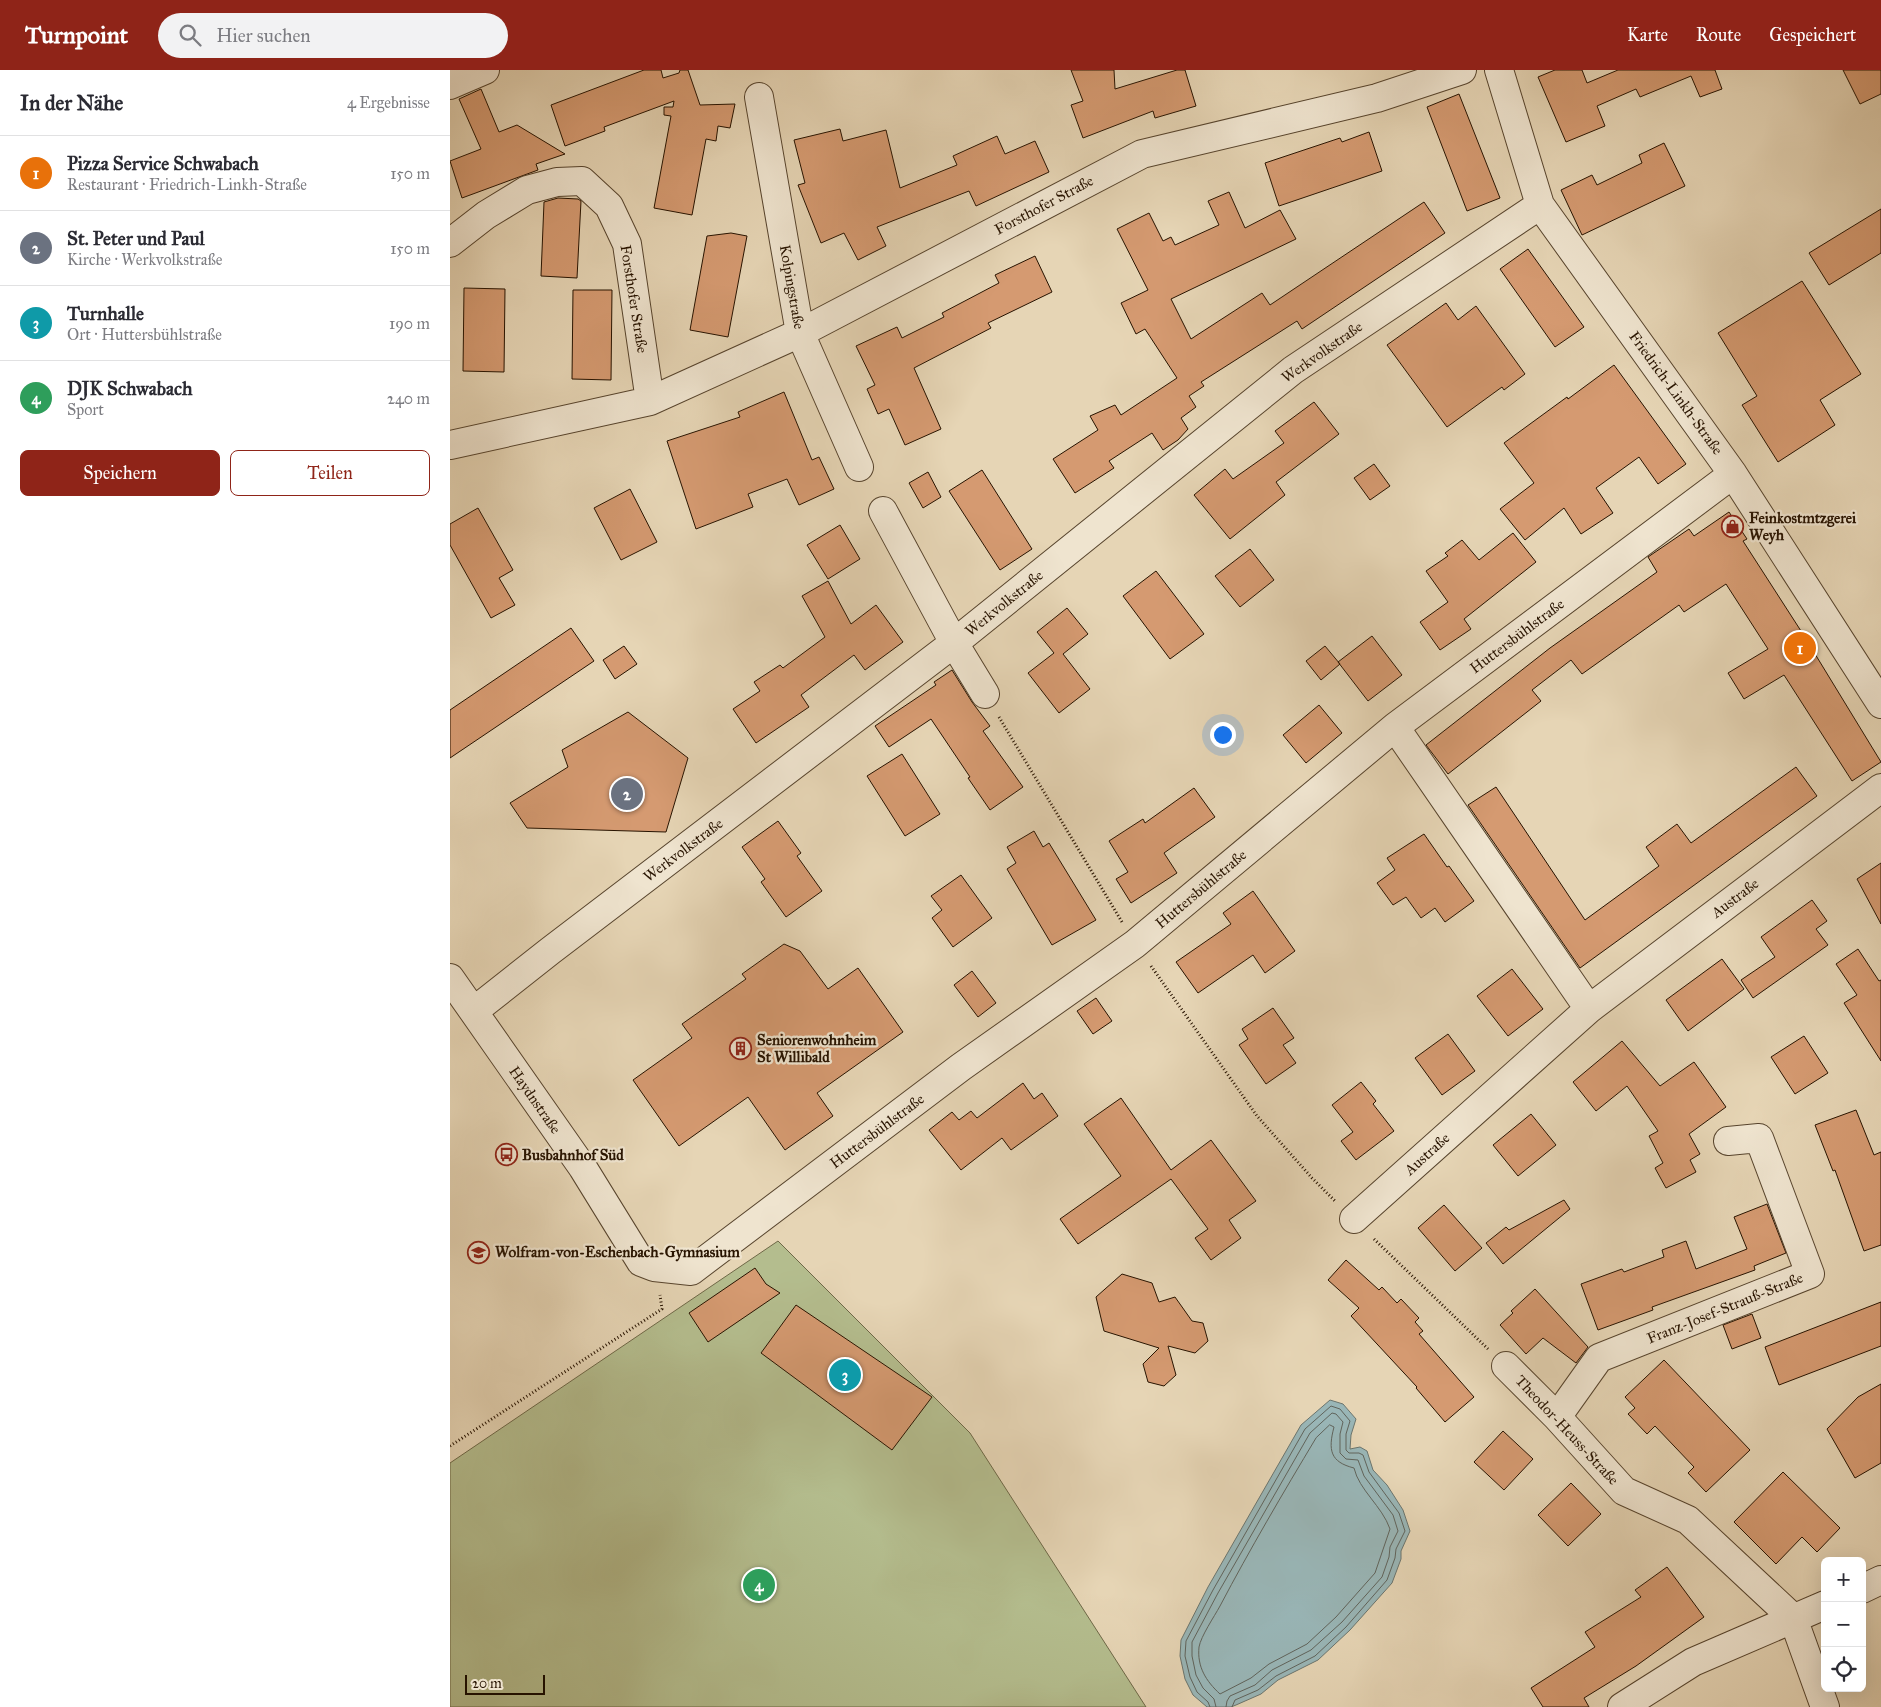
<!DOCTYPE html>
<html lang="de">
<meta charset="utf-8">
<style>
body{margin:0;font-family:"IM FELL Great Primer",serif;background:#f2f2f3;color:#2b2b33}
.controls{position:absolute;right:15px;bottom:15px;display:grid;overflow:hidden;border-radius:8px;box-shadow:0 5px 20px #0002}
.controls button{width:45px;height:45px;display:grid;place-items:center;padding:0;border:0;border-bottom:1px solid #e1e1e2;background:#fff;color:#2b2b33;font:25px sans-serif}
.scale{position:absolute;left:15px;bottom:12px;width:80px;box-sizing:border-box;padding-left:5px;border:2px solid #271300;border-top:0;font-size:14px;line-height:18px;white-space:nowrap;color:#271300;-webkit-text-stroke:4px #efe4cf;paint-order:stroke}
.you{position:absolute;left:772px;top:664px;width:18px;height:18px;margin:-12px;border:4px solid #fff;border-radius:50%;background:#1a73e8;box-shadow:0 0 0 8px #1a73e833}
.badge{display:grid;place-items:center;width:32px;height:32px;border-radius:50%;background:#8f2418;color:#fff;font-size:16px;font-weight:700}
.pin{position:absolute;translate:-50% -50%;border:2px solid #fff;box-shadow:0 1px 5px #0006}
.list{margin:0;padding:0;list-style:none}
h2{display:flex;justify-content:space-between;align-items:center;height:65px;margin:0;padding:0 20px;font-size:21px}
h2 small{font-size:16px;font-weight:400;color:#7c7c81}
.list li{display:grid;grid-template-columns:32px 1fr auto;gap:15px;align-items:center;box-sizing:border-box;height:75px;padding:0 20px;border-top:1px solid #e1e1e2}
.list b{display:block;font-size:19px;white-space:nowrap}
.list p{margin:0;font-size:16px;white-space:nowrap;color:#7c7c81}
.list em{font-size:16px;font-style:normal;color:#7c7c81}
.actions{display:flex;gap:10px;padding:15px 20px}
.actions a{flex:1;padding:11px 0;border:1px solid #8f2418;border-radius:8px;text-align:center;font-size:18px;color:#8f2418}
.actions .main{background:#8f2418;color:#fff}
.icon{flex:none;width:28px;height:28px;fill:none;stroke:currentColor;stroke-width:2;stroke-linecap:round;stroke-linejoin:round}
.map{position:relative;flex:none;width:1431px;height:1637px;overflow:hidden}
header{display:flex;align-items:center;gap:30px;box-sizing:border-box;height:70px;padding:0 25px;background:#8f2418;color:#fff}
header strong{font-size:24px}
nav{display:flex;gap:28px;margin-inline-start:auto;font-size:18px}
.search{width:350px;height:45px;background:#f2f2f3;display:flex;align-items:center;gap:12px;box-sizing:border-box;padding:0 18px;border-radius:28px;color:#7c7c81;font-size:19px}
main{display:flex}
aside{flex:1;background:#fff}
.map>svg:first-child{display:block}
</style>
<header>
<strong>Turnpoint</strong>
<div class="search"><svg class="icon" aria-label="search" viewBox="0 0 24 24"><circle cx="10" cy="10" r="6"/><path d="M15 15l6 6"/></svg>Hier suchen</div>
<nav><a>Karte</a><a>Route</a><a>Gespeichert</a></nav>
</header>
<main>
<aside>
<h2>In der Nähe<small>4 Ergebnisse</small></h2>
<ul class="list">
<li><span class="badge" style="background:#e8710a">1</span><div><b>Pizza Service Schwabach</b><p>Restaurant · Friedrich-Linkh-Straße</p></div><em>150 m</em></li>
<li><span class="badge" style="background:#6b7280">2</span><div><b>St. Peter und Paul</b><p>Kirche · Werkvolkstraße</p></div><em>150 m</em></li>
<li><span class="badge" style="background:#0f9aa8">3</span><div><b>Turnhalle</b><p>Ort · Huttersbühlstraße</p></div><em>190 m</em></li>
<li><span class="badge" style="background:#2e9e5b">4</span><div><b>DJK Schwabach</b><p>Sport</p></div><em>240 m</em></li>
</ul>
<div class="actions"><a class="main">Speichern</a><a>Teilen</a></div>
</aside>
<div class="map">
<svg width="1431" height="1637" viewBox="0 0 1431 1637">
<rect width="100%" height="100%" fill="#e6d5b5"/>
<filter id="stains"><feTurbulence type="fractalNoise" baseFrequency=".004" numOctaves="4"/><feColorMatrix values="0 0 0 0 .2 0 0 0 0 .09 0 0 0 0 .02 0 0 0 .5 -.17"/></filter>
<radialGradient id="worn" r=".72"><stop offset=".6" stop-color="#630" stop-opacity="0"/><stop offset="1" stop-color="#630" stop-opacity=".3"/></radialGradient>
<!-- green -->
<path fill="#b4bd8e" stroke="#6e6847" d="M328 1171 520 1363 696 1637H0V1393Z"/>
<!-- water -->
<path fill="#99b6b7" stroke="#6b756e" d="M880 1330 893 1334 906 1349 901 1365 900 1379 910 1377 917 1381 923 1400 937 1415 953 1440 960 1461 951 1481V1489L942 1513 900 1560 868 1590 828 1610 811 1624 786 1635 781 1637H757L743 1625 735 1609 730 1586 731 1570 758 1517 851 1355Z"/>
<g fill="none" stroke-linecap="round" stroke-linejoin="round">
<!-- shore -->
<path stroke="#60645c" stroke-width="1" d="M880 1355 884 1357C878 1380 880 1392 904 1398 909 1420 932 1436 940 1459L925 1503 886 1547 857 1574 819 1594 801 1608 770 1624C756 1611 747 1597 749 1577 751 1566 764 1547 770 1536 800 1479 833 1423 866 1368Z
M760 1637 758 1632 747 1622 740 1607 735 1586 736 1571 763 1520 855 1359 881 1336 890 1339 900 1351 896 1364V1380L899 1383H909L913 1385 919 1402 949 1443 955 1461 946 1479 945 1488 937 1510 896 1557 865 1586 826 1606 808 1620 785 1630 782 1637
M766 1637 764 1629 753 1618 746 1605 742 1586V1572L768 1523 860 1363 882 1343 886 1344 893 1352 890 1364V1383L896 1389 908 1390 914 1406 943 1445 948 1461 940 1477 939 1487 932 1507 892 1552 861 1580 822 1600 805 1615 780 1626 777 1631 776 1637"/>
</g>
<!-- building -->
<path fill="#d59a71" stroke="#271300" d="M194 0H211L213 8 229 3 230 0H238L250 35 285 34 280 58 268 56 266 71 256 69 242 145 204 138 221 46 214 45V37H223L224 31 154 57 155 61 115 76 101 35Z
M621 0H664L665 19 727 0H735L746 36 705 48 703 41 633 68 621 35 633 31Z
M1105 0H1132L1137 13 1168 0H1265L1272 19 1250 27 1241 6 1190 27 1186 19 1147 36 1155 56 1116 72 1088 7Z
M1393 0H1431V24L1410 34Z
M31 19 49 62 67 55 115 84 86 94 88 100 12 128 0 91 31 79 9 29Z
M1009 24 1050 128 1017 141 977 37Z
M390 59 393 71 436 60 450 118 507 95 503 86 547 66 555 84 585 71 599 102 526 136 519 121 427 157 436 176 408 190 394 163 371 173 348 115 355 113 344 70Z
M919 62 932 101 829 136 815 93 890 68 892 72Z
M1214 73 1235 116 1132 165 1111 120 1142 105 1147 115 1192 93 1189 85Z
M779 122 795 158 830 140 846 169 721 229 741 269 812 223 820 235 974 132 995 163 852 259 847 251 751 312 754 316 739 326 746 337 731 348 738 359 728 370 713 380 702 363 659 391 664 398 625 423 603 389 648 360 640 346 665 335 671 345 727 308 695 259 686 264 671 233 698 220 667 159 699 143 713 171 721 167 725 175 769 155 758 131Z
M108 128 128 129 131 131 127 208 91 206 94 132Z
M1431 139V183L1379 215 1359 183Z
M281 163 297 166 278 267 240 260 257 166Z
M1078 179 1134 257 1105 277 1050 199Z
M585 186 602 222 538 253 541 258 464 298 491 359 455 375 439 339 428 344 417 319 425 315 406 276 447 257 452 268 494 247 492 243 549 213 545 205Z
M1352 211 1411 304 1370 330 1385 355 1328 392 1292 335 1307 326 1268 263Z
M14 218 55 219 54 302 13 301Z
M123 220H162L161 310 122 309Z
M996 233 1008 250 1026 236 1075 304 1054 320 1052 317 997 357 937 275Z
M1164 295 1236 394 1208 414 1189 387 1146 418 1163 443 1131 464 1114 438 1075 470 1050 439 1084 413 1054 373 1117 327 1118 329Z
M334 322 362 390 369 387 384 419 349 435 337 409 298 424 303 437 246 459 217 371 290 347 288 342Z
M864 332 889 364 826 412 835 425 780 469 744 425 775 399 783 409 834 373 825 361Z
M924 394 940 416 920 430 904 408Z
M532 400 582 479 550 500 499 421Z
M478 402 491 427 473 438 459 413Z
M180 419 207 472 171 490 144 438Z
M28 438 63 500 49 508 65 535 41 548 0 475V454Z
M1279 442 1297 469 1293 471 1351 561 1431 692 1402 711 1334 605 1294 629 1278 603 1318 579 1276 514 1234 542 1229 535 1132 604 1121 590 1082 620 1091 631 998 704 976 675 1100 578 1207 502 1198 487 1239 459 1244 466Z
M390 455 410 489 378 509 357 475Z
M1063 463 1086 492 1014 549 1021 559 990 580 970 552 998 532 976 501 998 486 995 483 1012 470 1029 490Z
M800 479 824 510 790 537 765 506Z
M706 501 754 564 720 589 673 526Z
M378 511 401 554 426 535 453 572 415 600 404 585 351 625 359 637 306 673 283 639 310 621 304 612 330 595 333 598 375 567 352 526Z
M617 538 638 564 613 584 640 619 609 643 578 603 604 583 587 562Z
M121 558 144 591 0 688V640Z
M922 566 952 605 918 631 888 592Z
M174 576 187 594 165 609 153 590Z
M875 576 890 594 871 610 856 591Z
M502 600 522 632 540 656 533 661 573 717 540 740 518 708 520 707 481 649 439 677 425 656 486 615 484 612Z
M869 635 892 663 856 693 833 665Z
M178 642 238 688 216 762 77 758 60 733 118 697 112 680Z
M452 684 490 744 455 766 417 706Z
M1346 697 1367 726 1130 898 1018 735 1046 717 1135 850 1209 796 1196 777 1227 754 1241 773Z
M744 718 765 747 714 783 727 803 681 833 666 809 678 802 659 771 693 749 695 753Z
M328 751 351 783 347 786 372 821 336 847 311 812 315 809 292 777Z
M584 761 593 777 599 773 646 850 602 875 557 799 566 793 557 777Z
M974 764 997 797 999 796 1024 831 995 852 985 838 971 848 956 827 943 835 927 813 945 800 937 788Z
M1431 793V854L1407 809Z
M511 805 542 848 503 877 482 848 492 840 481 826Z
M803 821 845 881 815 903 803 885 748 923 726 892 781 854 773 843Z
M1362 830 1377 851 1366 859 1378 875 1303 928 1291 910 1325 887 1311 867Z
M334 874 350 881 378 919 408 898 453 962 367 1023 383 1046 335 1080 298 1027 229 1076 183 1010 242 968 232 954 296 909 292 904Z
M1408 879 1429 911 1431 910V991L1394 933 1407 925 1386 894Z
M1272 889 1294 919 1238 961 1216 930Z
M1062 899 1093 939 1058 966 1027 926Z
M522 901 546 933 528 947 504 915Z
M646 928 662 951 643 964 627 941Z
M823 938 844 968 833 975 846 993 816 1014 789 975 798 969 792 959Z
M998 964 1025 1001 992 1025 965 988Z
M1354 966 1378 1003 1345 1024 1321 987Z
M1172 971 1210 1016 1244 992 1276 1037 1239 1064 1250 1084 1240 1090 1246 1102 1216 1118 1205 1098 1213 1093 1199 1066 1208 1061 1177 1016 1146 1041 1123 1012Z
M911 1012 926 1031 923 1034 944 1061 906 1090 891 1071 903 1062 882 1035Z
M573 1013 584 1029 592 1023 608 1046 561 1080 552 1068 511 1100 479 1060 502 1042 509 1050 521 1041 527 1048Z
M671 1028 721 1100 761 1070 806 1131 779 1150 791 1168 761 1190 745 1168 758 1159 721 1109 628 1174 610 1149 671 1106 634 1054Z
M1406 1040 1424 1085 1431 1082V1175L1414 1181 1385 1100 1383 1101 1365 1055Z
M1081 1044 1106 1075 1068 1106 1043 1075Z
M1114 1130 1120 1139 1053 1194 1036 1173 1056 1157 1059 1160Z
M1317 1134 1336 1183 1304 1196 1305 1200 1202 1237 1203 1240 1148 1260 1131 1214 1172 1199 1174 1202 1214 1187 1212 1180 1236 1171 1246 1199 1297 1179 1284 1147Z
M994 1135 1032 1178 1005 1201 968 1158Z
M896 1190 929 1220 932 1217 947 1233 951 1229 969 1248 965 1252 973 1261 969 1264 1024 1327 995 1352 966 1318 967 1317 901 1246 909 1238 878 1210Z
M305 1198 316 1214 330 1223 258 1272 239 1243Z
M672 1204 702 1213 709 1232 725 1227 742 1251 753 1253 758 1271 745 1283 718 1276 726 1305 714 1316 698 1312 693 1294 709 1278 654 1261 646 1227Z
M1085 1219 1138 1277 1126 1293 1093 1268 1076 1284 1050 1255 1063 1243 1061 1241Z
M1431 1232V1276L1329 1315 1315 1277Z
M346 1235 482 1327 442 1380 311 1283Z
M1302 1244 1311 1268 1282 1279 1273 1255Z
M1214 1290 1300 1380 1256 1422 1238 1403 1244 1397 1205 1356 1197 1364 1178 1344 1185 1338 1175 1327Z
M1431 1314V1393L1405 1408 1377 1359 1408 1327Z
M1053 1361 1083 1389 1054 1420 1024 1392Z
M1333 1402 1390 1458 1367 1482 1352 1467 1326 1494 1284 1452Z
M1121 1413 1151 1444 1118 1476 1088 1445Z
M1217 1497 1254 1547 1186 1596 1134 1628 1139 1637H1093L1081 1618 1145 1577 1135 1562 1191 1527 1185 1520Z"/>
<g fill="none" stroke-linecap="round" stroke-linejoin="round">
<defs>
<path id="minor" d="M1049 0 1090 135 1283 404 1431 634
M0 15 35 0
M309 27 350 263 409 397
M0 173 36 145 77 120 107 112 132 111 159 136 177 174 200 331
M0 375 200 331 350 263 692 84 927 28 1012 0
M433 441 504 573 535 624
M945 657 1139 939
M0 908 133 1098 191 1192 204 1197 241 1201 511 997 685 874 945 657 1283 404
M24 941 100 881 504 573 843 300 1090 135
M904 1149 1139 939 1431 718
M1056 1296 1107 1347 1174 1421 1238 1450 1343 1548 1375 1637
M1107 1347 1149 1288 1360 1204 1309 1068 1278 1071
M1412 1519 1431 1510
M1172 1637 1243 1592 1375 1535"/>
</defs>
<!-- minor casing -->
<use href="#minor" stroke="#57442d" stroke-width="30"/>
<!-- path -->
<path stroke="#271300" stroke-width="3" stroke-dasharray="1 2.5" stroke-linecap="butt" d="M549 647 672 852
M701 896 807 1046 862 1108 885 1131
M924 1169 1038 1279
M0 1376 212 1239 210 1225"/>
<!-- minor -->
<use href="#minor" stroke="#efe4cf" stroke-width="28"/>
</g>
<!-- icons -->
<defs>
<symbol id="shop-ring" viewBox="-11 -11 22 22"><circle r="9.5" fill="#efe4cf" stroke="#8f2418" stroke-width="1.5"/><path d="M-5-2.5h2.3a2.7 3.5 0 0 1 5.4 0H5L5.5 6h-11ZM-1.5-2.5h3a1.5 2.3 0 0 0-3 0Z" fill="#8f2418"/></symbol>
<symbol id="building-ring" viewBox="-11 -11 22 22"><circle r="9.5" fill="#efe4cf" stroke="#8f2418" stroke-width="1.5"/><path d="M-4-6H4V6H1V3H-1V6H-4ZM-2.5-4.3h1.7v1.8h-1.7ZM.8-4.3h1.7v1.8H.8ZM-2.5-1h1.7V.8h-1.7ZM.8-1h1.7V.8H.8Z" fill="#8f2418"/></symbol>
<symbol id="bus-ring" viewBox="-11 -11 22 22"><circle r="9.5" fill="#efe4cf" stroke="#8f2418" stroke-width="1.5"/><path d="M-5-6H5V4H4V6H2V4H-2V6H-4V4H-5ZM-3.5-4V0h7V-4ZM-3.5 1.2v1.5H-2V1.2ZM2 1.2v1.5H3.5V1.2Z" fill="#8f2418"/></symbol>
<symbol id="school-ring" viewBox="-11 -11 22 22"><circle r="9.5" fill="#efe4cf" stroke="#8f2418" stroke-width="1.5"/><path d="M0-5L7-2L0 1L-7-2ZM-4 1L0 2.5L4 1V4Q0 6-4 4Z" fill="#8f2418"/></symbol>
</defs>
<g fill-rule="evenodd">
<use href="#shop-ring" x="1270" y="444" width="25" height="25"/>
<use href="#building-ring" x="278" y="966" width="25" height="25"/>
<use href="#bus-ring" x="44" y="1072" width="25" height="25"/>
<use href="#school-ring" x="16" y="1170" width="25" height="25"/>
</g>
<g text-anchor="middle" stroke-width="4.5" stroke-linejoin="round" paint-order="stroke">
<!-- street labels -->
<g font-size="15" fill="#271300" stroke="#efe4cf">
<text transform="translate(594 135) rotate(-28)" y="5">Forsthofer Straße</text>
<text transform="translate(342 217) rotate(80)" y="5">Kolpingstraße</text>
<text transform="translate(184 229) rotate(81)" y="5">Forsthofer Straße</text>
<text transform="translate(872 282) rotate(-35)" y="5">Werkvolkstraße</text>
<text transform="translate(1226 323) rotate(54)" y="5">Friedrich-Linkh-Straße</text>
<text transform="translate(554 533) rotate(-39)" y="5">Werkvolkstraße</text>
<text transform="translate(1067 566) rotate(-37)" y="5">Huttersbühlstraße</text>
<text transform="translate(233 780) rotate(-37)" y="5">Werkvolkstraße</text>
<text transform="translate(751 819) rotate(-40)" y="5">Huttersbühlstraße</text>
<text transform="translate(1285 828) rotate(-37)" y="5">Austraße</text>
<text transform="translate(85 1030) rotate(55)" y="5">Haydnstraße</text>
<text transform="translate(427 1061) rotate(-37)" y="5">Huttersbühlstraße</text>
<text transform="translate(977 1084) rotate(-42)" y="5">Austraße</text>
<text transform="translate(1275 1238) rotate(-22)" y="5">Franz-Josef-Strauß-Straße</text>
<text transform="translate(1117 1360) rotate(47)" y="5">Theodor-Heuss-Straße</text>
</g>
<!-- poi labels -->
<g font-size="15" font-weight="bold" fill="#271300" stroke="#efe4cf" text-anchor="start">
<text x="1299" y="453">Feinkostmtzgerei<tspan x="1299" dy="17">Weyh</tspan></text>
<text x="307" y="975">Seniorenwohnheim<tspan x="307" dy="17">St Willibald</tspan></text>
<text x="72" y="1090">Busbahnhof Süd</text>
<text x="45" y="1187">Wolfram-von-Eschenbach-Gymnasium</text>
</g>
</g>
<rect width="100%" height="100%" filter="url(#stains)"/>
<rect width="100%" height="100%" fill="url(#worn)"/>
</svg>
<div class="controls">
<button>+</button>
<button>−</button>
<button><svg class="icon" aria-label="locate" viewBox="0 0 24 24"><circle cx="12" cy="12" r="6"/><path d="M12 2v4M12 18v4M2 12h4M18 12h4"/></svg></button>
</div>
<div class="scale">20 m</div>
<div class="you"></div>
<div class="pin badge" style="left:1350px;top:578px;background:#e8710a">1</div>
<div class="pin badge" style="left:177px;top:724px;background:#6b7280">2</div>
<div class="pin badge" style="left:395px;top:1305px;background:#0f9aa8">3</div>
<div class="pin badge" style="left:309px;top:1515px;background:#2e9e5b">4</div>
</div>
</main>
